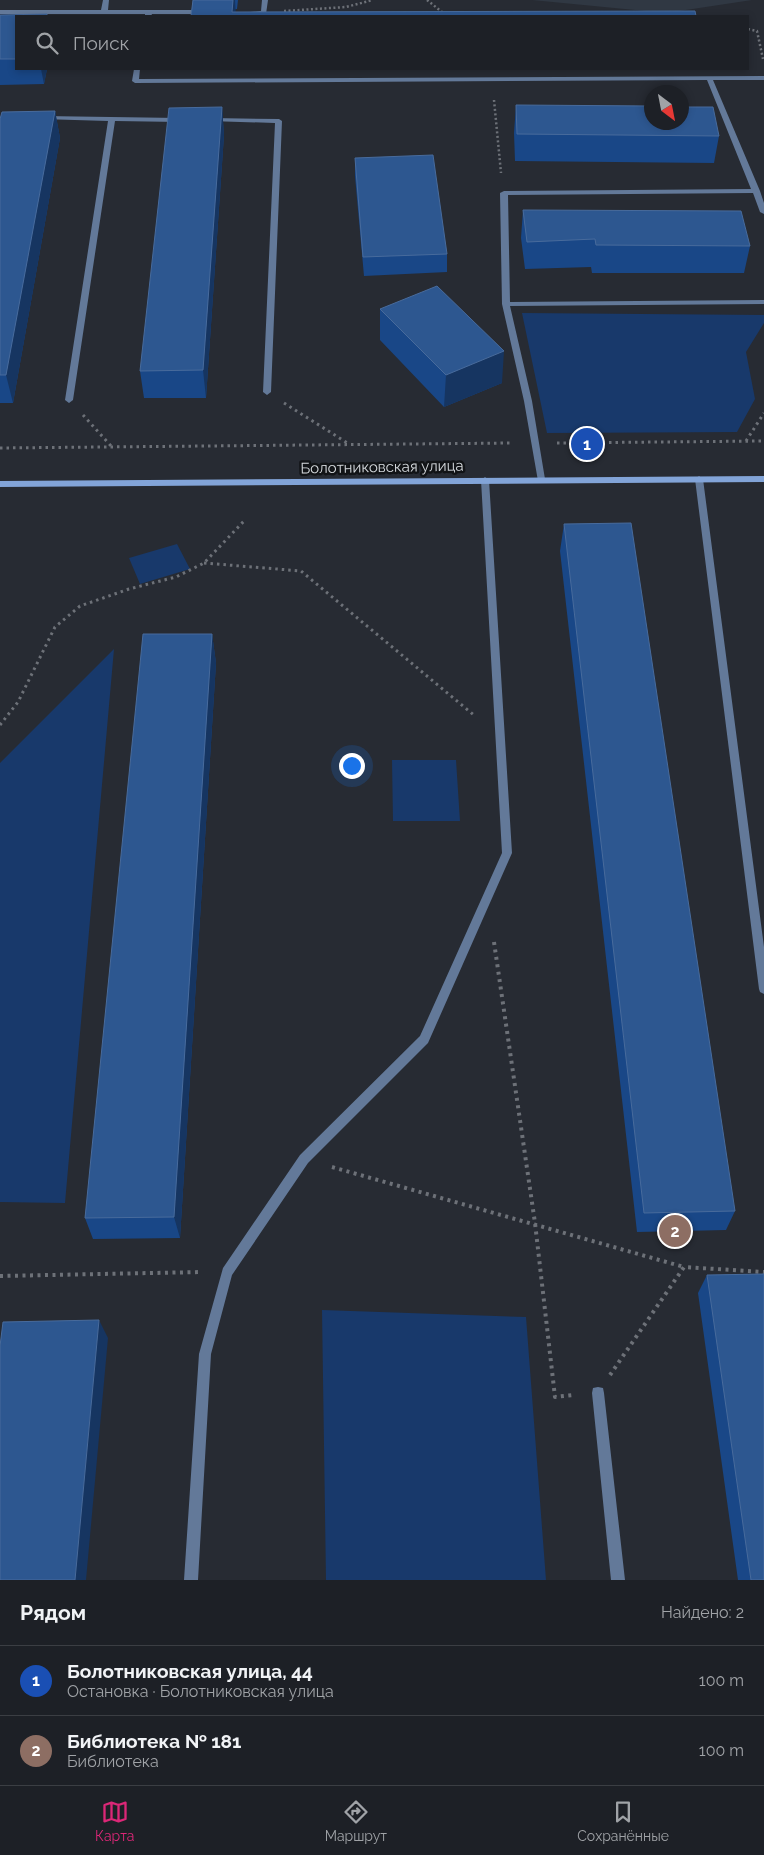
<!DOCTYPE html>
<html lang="ru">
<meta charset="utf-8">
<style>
body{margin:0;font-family:Raleway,sans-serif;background:#2a2d32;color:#f1f3f6}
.compass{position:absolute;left:644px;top:85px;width:45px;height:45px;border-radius:50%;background:#1d2026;box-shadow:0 2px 8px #0003;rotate:148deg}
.you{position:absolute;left:351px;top:765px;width:18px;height:18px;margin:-12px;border:4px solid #fff;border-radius:50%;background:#1a73e8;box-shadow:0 0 0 8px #1a73e833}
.badge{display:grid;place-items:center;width:32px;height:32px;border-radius:50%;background:#db2777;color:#fff;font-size:16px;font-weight:700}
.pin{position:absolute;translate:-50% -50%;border:2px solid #fff;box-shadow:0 1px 5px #0006}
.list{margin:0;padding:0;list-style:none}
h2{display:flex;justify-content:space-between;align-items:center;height:65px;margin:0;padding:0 20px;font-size:21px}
h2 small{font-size:16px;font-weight:400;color:#a0a3a7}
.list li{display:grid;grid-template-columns:32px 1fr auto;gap:15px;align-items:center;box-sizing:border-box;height:70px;padding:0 20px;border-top:1px solid #3b3e43}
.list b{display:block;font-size:19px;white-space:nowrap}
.list p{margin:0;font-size:16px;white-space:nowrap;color:#a0a3a7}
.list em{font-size:16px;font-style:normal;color:#a0a3a7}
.icon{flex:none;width:28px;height:28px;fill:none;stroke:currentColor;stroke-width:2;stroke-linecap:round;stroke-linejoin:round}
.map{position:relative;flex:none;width:764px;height:1580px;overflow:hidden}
.search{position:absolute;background:#1d2026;box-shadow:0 2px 8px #0003;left:15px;right:15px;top:15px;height:55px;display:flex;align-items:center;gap:12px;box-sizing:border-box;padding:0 18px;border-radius:0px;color:#a0a3a7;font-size:19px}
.sheet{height:205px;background:#1d2026}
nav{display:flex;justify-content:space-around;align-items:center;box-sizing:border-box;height:70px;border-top:1px solid #3b3e43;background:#1d2026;font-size:14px;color:#a0a3a7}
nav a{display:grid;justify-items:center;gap:2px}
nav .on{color:#db2777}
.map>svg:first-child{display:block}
</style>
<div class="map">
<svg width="764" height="1580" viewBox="0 0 764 1580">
<rect width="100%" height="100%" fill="#272b33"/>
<!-- built -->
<path fill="#303843" d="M532 0H752L666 13Z"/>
<!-- green -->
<path fill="#18396b" d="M522 313 764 315V323L746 352 755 399 737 432 547 433Z
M177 544 190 569 140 584 129 558Z
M114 649 65 1203 0 1202V763Z
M392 760H456L460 821H393Z
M322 1310 526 1317 546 1580H326Z"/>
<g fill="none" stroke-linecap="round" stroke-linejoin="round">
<!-- path-far2 -->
<path stroke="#6d7178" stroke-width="2.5" stroke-dasharray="2 2.5" stroke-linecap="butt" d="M427 0 447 16
M284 11 346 7 373 0
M748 29 757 31 763 59
M494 100 501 173"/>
<!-- path-far1 -->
<path stroke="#6d7178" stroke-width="3" stroke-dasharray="2.5 4" stroke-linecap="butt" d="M284 403 349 444
M83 415 112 447
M746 441 764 413
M557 443 764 441
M0 448 513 443
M204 563 301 571 475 716
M0 725 18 702 55 627 80 606 129 589 176 577 204 563 244 521"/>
<!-- path -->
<path stroke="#6d7178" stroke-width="4" stroke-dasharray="3 4.5" stroke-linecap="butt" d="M494 942 535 1223 555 1397 573 1395
M332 1167 684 1267
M0 1276 202 1272
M610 1375 684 1267 764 1272"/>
<!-- lane -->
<path fill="#637999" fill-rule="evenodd" d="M103 0H109L108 10H205L208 12 205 14H152L151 16H145V14H0V10H101Z
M262 0H268L266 14H250V12L261 11Z
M134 69H140L139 79 764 76V80H713L760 191 764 203V214L760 212 753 193 508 195 510 302 764 300V304L510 306 532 401 545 479 544 481H538L524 401 502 304 500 193 504 191 751 189 707 80 135 83 132 81Z
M43 116 179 118 182 120 179 122 115 121 73 400 69 403 65 400 108 121 41 119V117Z
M211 118 279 119 282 121 271 392 267 395 263 392 275 123 209 121 208 120Z
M699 476 703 479 764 947V994L760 992 759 989 695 479Z
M485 477 489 480 512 853 428 1043 308 1163 232 1275 211 1354 198 1580H184L199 1354 223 1268 300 1155 420 1036 502 853 481 480Z
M598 1387 603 1388 604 1393 625 1580H611L592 1393 593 1388Z"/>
<!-- secondary -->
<path fill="#82a4d8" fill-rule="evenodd" d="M764 476V482L0 487V481Z"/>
</g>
<!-- wall -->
<path fill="#194787" d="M193 0H238L237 9 191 16Z
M0 15 16 16V69H47L44 84 0 85Z
M516 105 719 136 714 163 515 161 514 133Z
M222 107 224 135 206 398H144L140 371Z
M55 111 60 138 13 403H0V119Z
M355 158 447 254V272L364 276 355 176Z
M523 210 750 246 744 273H592L591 267 525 269 521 238Z
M380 309 502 383 444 407 380 340Z
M564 524 735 1211 726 1230 637 1232 560 551Z
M212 634 216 663 180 1238 93 1239 85 1218Z
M707 1275 764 1580H738L698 1293Z"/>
<!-- shaded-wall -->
<path fill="#163561" d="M233 0H235L236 16 232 12Z
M41 69H47L44 84Z
M222 107 224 135 206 398 203 370Z
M55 111 60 138 13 403 6 375Z
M504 351 502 383 444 407 446 375Z
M212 634 216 663 180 1238 174 1217Z
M99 1320 108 1338 86 1580H75Z"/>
<!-- building -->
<path fill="#2d5790" stroke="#486b9c" d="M193 0H233L232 12 695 11 696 16H191Z
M47 14V16H16V59H0V15Z
M516 105 652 106V122H682V107H713L719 136 517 134Z
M222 107 203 370 140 371 169 108Z
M55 111 6 375H0V119L2 112Z
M433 155 447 254 363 257 355 158Z
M523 210 741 211 750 246 596 245 595 239 527 242Z
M437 286 504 351 446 375 380 309Z
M631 523 735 1211 644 1213 564 524Z
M143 634H212L174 1217 85 1218Z
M764 1274V1580H751L707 1275Z
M99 1320 75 1580H0V1346L3 1322Z"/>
<g text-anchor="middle" stroke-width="5" stroke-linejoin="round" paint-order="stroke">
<!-- street labels -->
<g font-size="15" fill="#d5d9dd" stroke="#121417">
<text transform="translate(382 467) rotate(-1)" y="5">Болотниковская улица</text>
</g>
</g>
</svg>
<svg class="compass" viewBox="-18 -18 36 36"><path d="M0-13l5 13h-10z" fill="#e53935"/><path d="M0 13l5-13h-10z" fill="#a0a3a7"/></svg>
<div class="you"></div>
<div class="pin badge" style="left:587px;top:444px;background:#1a4fb4">1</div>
<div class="pin badge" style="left:675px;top:1231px;background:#8d6e63">2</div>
<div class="search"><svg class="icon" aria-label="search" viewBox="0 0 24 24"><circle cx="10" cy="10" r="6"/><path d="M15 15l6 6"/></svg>Поиск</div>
</div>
<section class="sheet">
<h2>Рядом<small>Найдено: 2</small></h2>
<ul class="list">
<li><span class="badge" style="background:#1a4fb4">1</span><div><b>Болотниковская улица, 44</b><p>Остановка · Болотниковская улица</p></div><em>100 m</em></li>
<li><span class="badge" style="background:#8d6e63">2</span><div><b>Библиотека № 181</b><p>Библиотека</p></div><em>100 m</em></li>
</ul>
</section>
<nav>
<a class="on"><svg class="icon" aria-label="map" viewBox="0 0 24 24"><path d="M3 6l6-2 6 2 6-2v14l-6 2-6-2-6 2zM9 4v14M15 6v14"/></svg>Карта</a>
<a><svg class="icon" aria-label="directions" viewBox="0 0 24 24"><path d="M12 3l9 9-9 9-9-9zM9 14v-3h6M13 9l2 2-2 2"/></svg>Маршрут</a>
<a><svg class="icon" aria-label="saved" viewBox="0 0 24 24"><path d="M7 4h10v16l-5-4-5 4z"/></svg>Сохранённые</a>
</nav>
